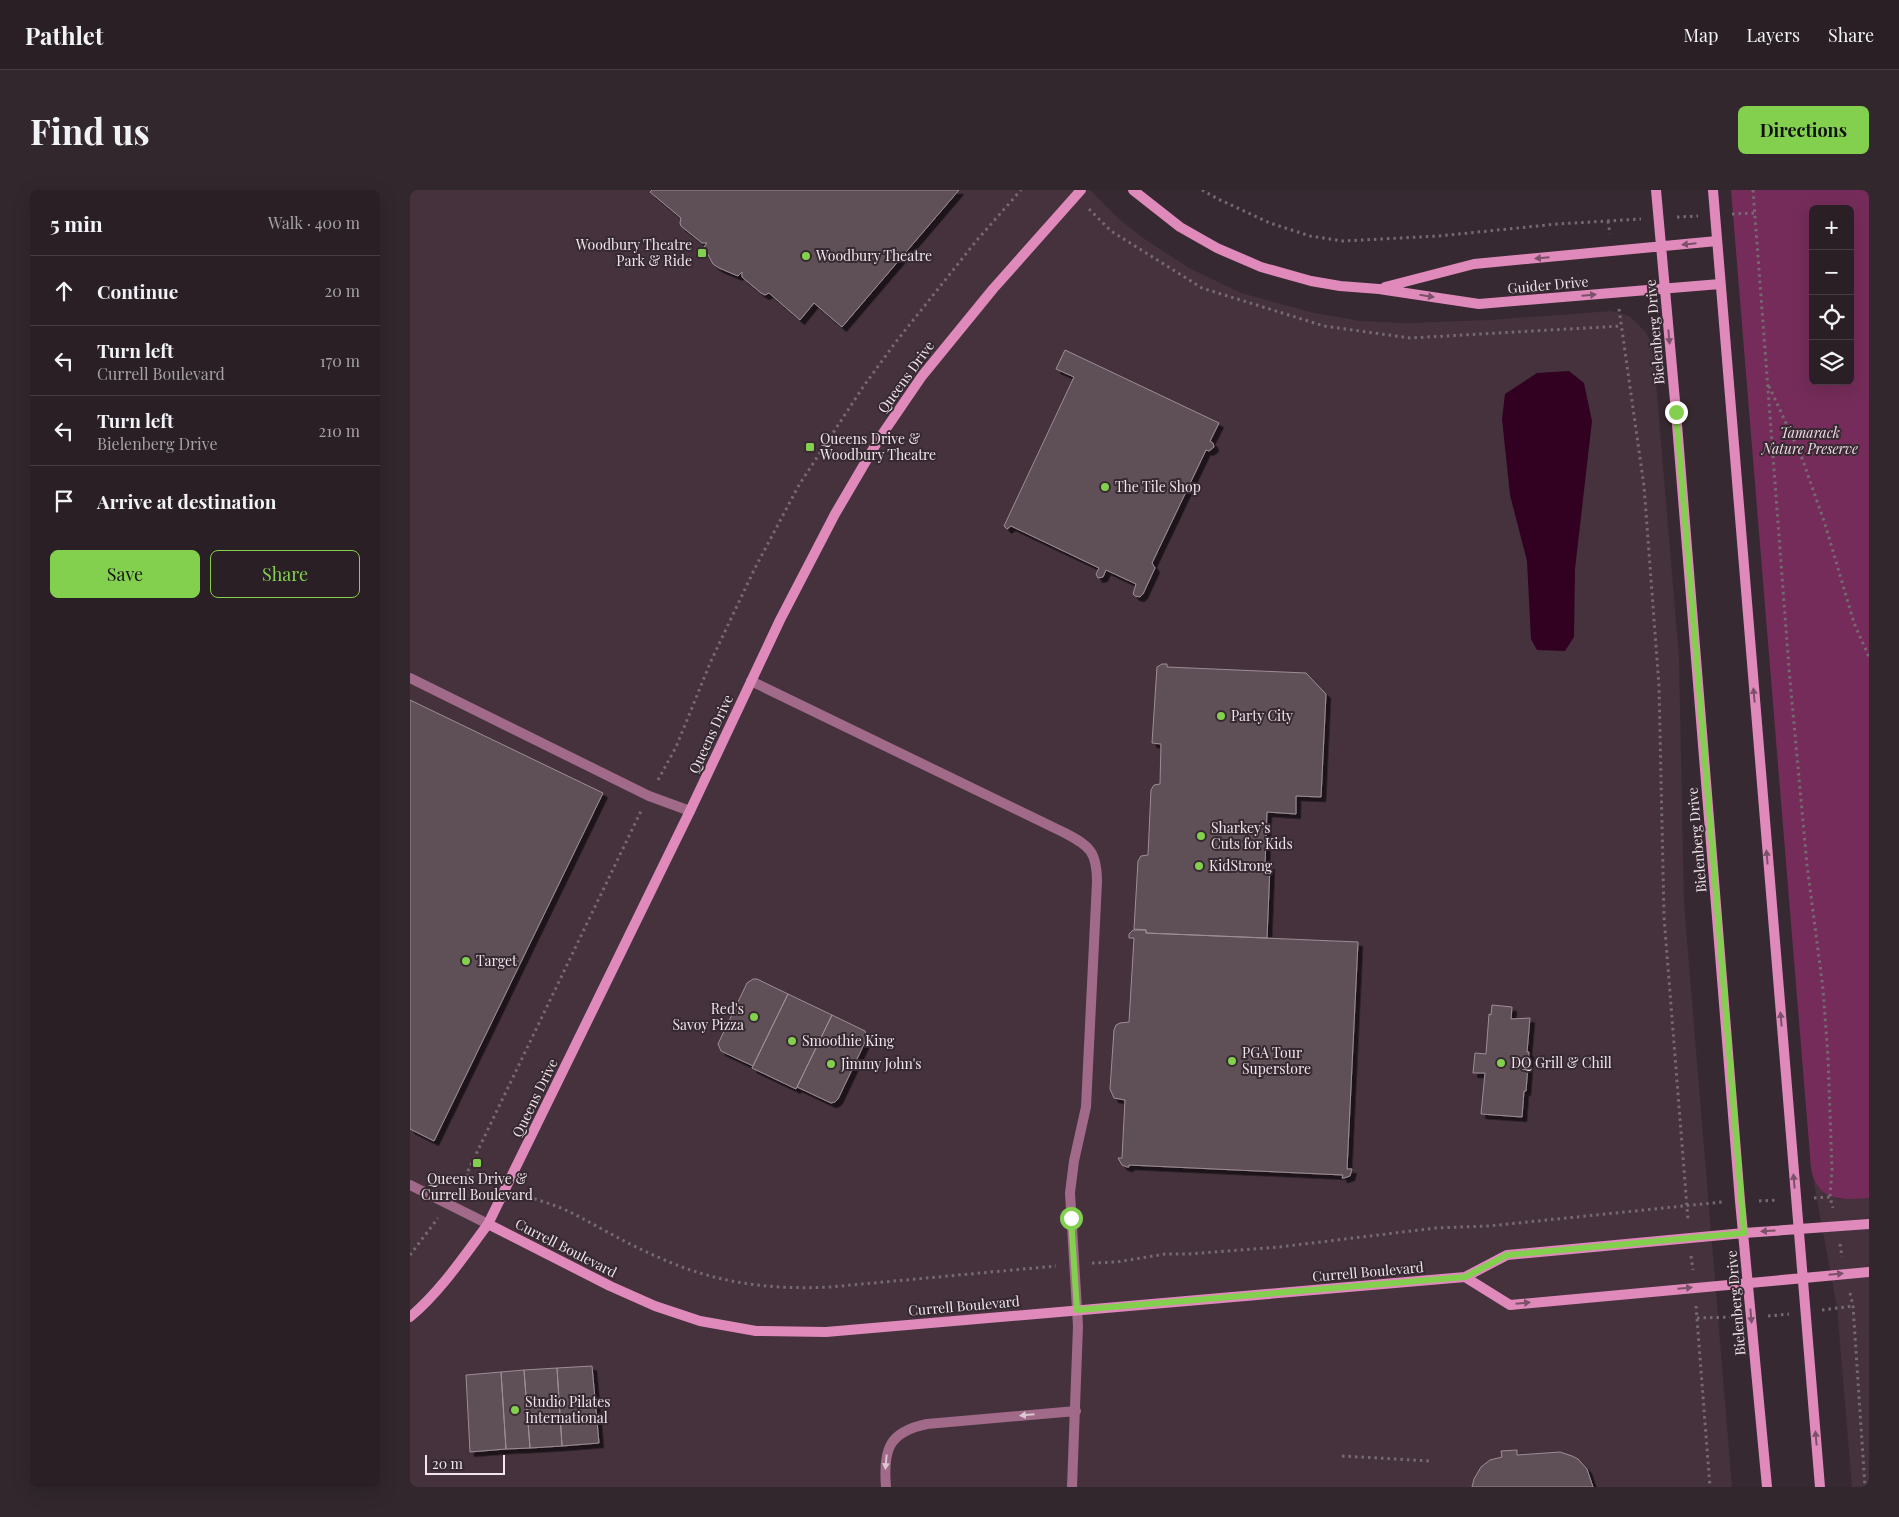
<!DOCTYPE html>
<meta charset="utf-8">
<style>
body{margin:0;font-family:"Playfair Display",serif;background:#31272d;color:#f1f3f6}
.controls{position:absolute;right:15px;top:15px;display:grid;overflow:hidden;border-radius:8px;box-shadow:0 5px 20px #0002}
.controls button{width:45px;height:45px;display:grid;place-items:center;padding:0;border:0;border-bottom:1px solid #453d42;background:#291f25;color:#f1f3f6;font:25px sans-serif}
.scale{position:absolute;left:15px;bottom:12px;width:80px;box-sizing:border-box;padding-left:5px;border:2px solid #efe5ea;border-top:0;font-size:14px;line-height:18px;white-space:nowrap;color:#efe5ea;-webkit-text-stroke:4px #372931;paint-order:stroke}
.stop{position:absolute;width:15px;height:15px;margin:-11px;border:4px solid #83d04e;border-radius:50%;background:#fff}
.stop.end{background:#83d04e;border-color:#fff;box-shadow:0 1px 5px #0008}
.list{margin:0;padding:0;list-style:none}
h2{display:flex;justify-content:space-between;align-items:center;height:65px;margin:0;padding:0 20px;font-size:21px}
h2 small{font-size:16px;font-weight:400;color:#a5a2a7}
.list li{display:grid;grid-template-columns:32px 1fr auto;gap:15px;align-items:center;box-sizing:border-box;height:70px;padding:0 20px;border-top:1px solid #453d42}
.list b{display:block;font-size:19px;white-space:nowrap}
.list p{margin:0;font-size:16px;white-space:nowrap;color:#a5a2a7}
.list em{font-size:16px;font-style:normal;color:#a5a2a7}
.actions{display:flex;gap:10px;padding:15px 20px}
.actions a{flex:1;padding:11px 0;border:1px solid #83d04e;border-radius:8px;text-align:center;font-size:18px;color:#83d04e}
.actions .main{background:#83d04e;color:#111}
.icon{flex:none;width:28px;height:28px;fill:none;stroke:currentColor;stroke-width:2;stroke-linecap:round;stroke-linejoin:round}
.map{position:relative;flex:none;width:1459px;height:1297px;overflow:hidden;border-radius:8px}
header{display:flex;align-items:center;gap:30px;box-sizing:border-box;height:70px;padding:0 25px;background:#291f25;border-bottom:1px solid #453d42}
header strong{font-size:24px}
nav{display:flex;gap:28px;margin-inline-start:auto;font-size:18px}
.intro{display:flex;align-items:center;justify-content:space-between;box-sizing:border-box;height:120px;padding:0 30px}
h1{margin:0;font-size:35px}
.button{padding:12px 22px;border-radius:8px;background:#83d04e;color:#111;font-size:18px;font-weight:700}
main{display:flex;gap:30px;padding:0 30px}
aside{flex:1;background:#291f25;border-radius:8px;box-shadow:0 5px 20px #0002}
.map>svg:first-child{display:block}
</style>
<header>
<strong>Pathlet</strong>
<nav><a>Map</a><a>Layers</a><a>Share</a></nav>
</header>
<div class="intro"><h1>Find us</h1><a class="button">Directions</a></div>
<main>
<aside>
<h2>5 min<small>Walk · 400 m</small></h2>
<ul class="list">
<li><svg class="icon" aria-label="ahead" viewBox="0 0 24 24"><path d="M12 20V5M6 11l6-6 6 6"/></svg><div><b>Continue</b></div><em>20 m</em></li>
<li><svg class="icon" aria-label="left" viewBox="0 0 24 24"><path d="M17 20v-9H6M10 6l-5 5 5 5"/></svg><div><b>Turn left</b><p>Currell Boulevard</p></div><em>170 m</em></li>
<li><svg class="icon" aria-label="left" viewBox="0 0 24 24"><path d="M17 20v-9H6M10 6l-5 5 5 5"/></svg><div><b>Turn left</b><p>Bielenberg Drive</p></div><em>210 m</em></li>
<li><svg class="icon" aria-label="arrive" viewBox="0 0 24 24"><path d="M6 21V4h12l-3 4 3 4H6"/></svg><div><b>Arrive at destination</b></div></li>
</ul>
<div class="actions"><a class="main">Save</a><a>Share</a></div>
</aside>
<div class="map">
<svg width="1459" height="1297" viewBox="0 0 1459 1297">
<defs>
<filter id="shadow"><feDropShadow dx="4.5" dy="4.5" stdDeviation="0" flood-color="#0009"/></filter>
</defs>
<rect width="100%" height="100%" fill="#372931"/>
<!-- built -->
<path fill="#45323d" d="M0 0H680L710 30 733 48 779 78 831 103 900 122 950 131 997 133 1080 130 1202 121 1219 126 1228 134 1237 144 1240 151 1244 169 1269 467 1274 714 1322 1297H0Z
M1401 978 1405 991 1420 1006 1429 1009 1459 1008V1297H1442L1427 1117Z"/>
<!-- green -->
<path fill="#752c5a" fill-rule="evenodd" d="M1321 0H1459V1008C1432 1010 1407 1012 1401 978ZM1403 19H1440V191H1403Z"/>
<!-- water -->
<path fill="#320021" d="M1159 181 1174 193 1182 231 1165 379 1164 447 1155 461 1127 460 1121 449 1117 371 1100 305 1092 229 1095 204 1127 183Z"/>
<!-- building -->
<path fill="#5e4f57" stroke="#9e8d96" filter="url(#shadow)" d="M242 0H549L432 137 404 113 390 130 359 103 355 105 351 103 332 87V82L328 86 309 78 303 74 294 57 297 53H292L271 36 270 33 271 28 240 2Z
M655 160 809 233 800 251 803 253 804 257 799 261 796 260 742 373 745 378 733 404 730 407 725 406 723 404 726 394 696 380 693 387 688 388 686 384 689 378 601 336 597 339 594 336 664 187 646 179Z
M752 474H757V477L896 483 916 504 911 607 886 606V624L857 622 855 675H860L857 748 736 743V740L724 739 728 671 731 666 738 665 741 600 744 595 750 594 751 554 742 553 747 477Z
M0 510 193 603 24 951 0 939Z
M723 740H736V743L948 752 937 979H942L940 986 934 988H932L933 985 719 975V977H717L712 975 708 968H712L715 910 704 908 700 899 704 840 706 835 710 833 719 832 724 748H719V744Z
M343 789H347L378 804 343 876 311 861 308 854 337 793Z
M378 804 422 825 386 899 342 878Z
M1082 815 1102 817 1101 829 1120 828 1117 862H1119L1116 901H1114L1112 927 1071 924 1075 883H1063L1065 863 1076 864 1079 824 1081 825Z
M422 825 455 841 457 848 428 909 425 912 421 913 387 897Z
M182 1176 189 1253 152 1256 147 1178Z
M147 1178 152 1256 120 1258 114 1180Z
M114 1180 120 1258 96 1259 91 1182Z
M91 1182 96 1259 60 1262 56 1185Z
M1107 1260V1265L1150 1262 1162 1266 1168 1269 1177 1279 1183 1297H1062L1064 1289 1071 1277 1080 1270 1092 1267 1091 1261Z"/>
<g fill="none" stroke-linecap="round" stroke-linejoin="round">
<!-- path -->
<path stroke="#766a71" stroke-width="3" stroke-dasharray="2.5 4" stroke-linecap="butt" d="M792 0 808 9 860 33 900 46 933 51 1029 46 1147 34 1231 29
M1343 0 1379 479 1397 675 1413 799 1418 867 1422 979 1420 1007 1423 1018
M679 19 701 41 792 98 914 136 1000 148 1211 136
M1322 24 1345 23
M1267 27 1288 26
M1198 31 1200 44
M1209 119 1234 296 1249 496 1254 727 1278 1030
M1359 196 1392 268 1415 334 1444 433 1459 467
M248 590 266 557 301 471 345 378 389 295 453 197 485 153 567 50 611 0
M56 985 77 993
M48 998 56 985 231 621
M112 1005C128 1010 146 1015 162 1023 191 1038 219 1055 250 1068 306 1093 359 1100 420 1097L646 1076
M1404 1008 1420 1007
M1349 1011 1367 1010
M1430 1054 1432 1067
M0 1065 28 1028
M1281 1066 1283 1080
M682 1073 707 1072 755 1064H779L869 1057 1026 1038 1079 1036 1312 1012
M1440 1103 1443 1116 1455 1297
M1286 1116 1300 1297
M1412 1120 1443 1116
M1358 1126 1379 1124
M1287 1128 1324 1127
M932 1266 1020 1271"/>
<!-- lane -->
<path stroke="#a06a88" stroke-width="10" d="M0 488 239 606 280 621
M341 491 655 643C680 656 687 662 687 692L676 917 664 971 660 1003 668 1136 662 1297
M476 1297C473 1260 478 1242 517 1234L666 1221"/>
<!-- street -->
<path stroke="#a06a88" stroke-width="10" d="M0 995 78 1034"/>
<!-- secondary -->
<path stroke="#e08abc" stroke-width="10" d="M723 0 770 37 807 58 851 77 901 91 930 96 969 99 1069 114 1310 94
M1246 0 1266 222 1330 1011 1357 1297
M1303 0 1410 1297
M975 97 1064 74 1307 51
M78 1034 200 1096 245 1116 290 1131 346 1141 416 1142 1055 1087 1097 1065 1334 1043 1459 1034
M1055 1087 1100 1115 1459 1082
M0 1127C31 1101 54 1066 78 1034L280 621 370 430 425 324 469 249 512 186 583 99 671 0"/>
</g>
<!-- one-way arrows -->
<defs><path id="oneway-solid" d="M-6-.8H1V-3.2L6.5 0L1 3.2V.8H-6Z" transform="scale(1.25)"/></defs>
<g fill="#7b5069">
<use href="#oneway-solid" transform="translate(1279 54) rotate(174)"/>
<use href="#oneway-solid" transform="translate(1132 68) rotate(175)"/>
<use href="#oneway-solid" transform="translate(1179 105) rotate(-5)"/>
<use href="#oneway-solid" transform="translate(1017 106) rotate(9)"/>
<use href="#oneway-solid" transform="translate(1259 147) rotate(85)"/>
<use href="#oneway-solid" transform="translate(1344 505) rotate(-95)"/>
<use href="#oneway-solid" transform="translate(1357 667) rotate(-95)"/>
<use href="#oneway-solid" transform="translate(1371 829) rotate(-95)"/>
<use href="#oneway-solid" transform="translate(1384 991) rotate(-95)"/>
<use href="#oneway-solid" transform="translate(1358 1041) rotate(176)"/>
<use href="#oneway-solid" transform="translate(1426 1084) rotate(-5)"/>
<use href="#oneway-solid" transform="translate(1275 1098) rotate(-5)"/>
<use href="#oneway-solid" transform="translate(1113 1113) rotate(-5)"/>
<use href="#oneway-solid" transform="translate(1341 1126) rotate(85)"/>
<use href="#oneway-solid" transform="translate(1406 1248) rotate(-95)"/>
</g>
<g fill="#dbc6d2">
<use href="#oneway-solid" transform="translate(617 1225) rotate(175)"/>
<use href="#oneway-solid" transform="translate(476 1272) rotate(95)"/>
</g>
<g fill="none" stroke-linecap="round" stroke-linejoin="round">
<!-- route -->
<path stroke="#83d04e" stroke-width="6" d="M661 1028 667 1120 1055 1087 1097 1065 1334 1043 1266 222"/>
</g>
<!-- markers -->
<g fill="#83d04e" stroke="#372931" stroke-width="2">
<rect x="287" y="58" width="10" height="10" rx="2.5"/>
<circle cx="396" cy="66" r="5"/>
<rect x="395" y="252" width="10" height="10" rx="2.5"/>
<circle cx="695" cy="297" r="5"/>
<circle cx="811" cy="526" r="5"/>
<circle cx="791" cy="646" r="5"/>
<circle cx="789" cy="676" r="5"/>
<circle cx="56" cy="771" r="5"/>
<circle cx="344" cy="827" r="5"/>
<circle cx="382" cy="851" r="5"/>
<circle cx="822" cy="871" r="5"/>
<circle cx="1091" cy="873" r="5"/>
<circle cx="421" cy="874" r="5"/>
<rect x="62" y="968" width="10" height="10" rx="2.5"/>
<circle cx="105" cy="1220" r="5"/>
</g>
<g text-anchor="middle" stroke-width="4" stroke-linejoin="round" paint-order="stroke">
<!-- poi labels -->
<g font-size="14" fill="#efe5ea" stroke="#372931" text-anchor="start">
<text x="282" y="60" text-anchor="end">Woodbury Theatre<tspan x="282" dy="16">Park &amp; Ride</tspan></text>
<text x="406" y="71">Woodbury Theatre</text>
<text x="410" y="254">Queens Drive &amp;<tspan x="410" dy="16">Woodbury Theatre</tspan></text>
<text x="705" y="302">The Tile Shop</text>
<text x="821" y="531">Party City</text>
<text x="801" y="643">Sharkey’s<tspan x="801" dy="16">Cuts for Kids</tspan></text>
<text x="799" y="681">KidStrong</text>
<text x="66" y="776">Target</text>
<text x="334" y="824" text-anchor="end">Red's<tspan x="334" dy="16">Savoy Pizza</tspan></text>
<text x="392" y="856">Smoothie King</text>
<text x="832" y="868">PGA Tour<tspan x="832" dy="16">Superstore</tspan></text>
<text x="1101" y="878">DQ Grill &amp; Chill</text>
<text x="431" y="879">Jimmy John's</text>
<text x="67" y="994" text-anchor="middle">Queens Drive &amp;<tspan x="67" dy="16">Currell Boulevard</tspan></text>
<text x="115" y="1217">Studio Pilates<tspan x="115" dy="16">International</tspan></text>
</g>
<!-- street labels -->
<g font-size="14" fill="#efe5ea" stroke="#372931">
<text transform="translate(1138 95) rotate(-5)" y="5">Guider Drive</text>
<text transform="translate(1245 142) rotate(-95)" y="5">Bielenberg Drive</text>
<text transform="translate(496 187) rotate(-54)" y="5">Queens Drive</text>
<text transform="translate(301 544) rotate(-65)" y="5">Queens Drive</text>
<text transform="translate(1287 650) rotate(-95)" y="5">Bielenberg Drive</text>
<text transform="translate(125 908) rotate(-64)" y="5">Queens Drive</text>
<text transform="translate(156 1058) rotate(27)" y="5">Currell Boulevard</text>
<text transform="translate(958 1082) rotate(-5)" y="5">Currell Boulevard</text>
<text transform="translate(1326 1113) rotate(-95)" y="5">Bielenberg Drive</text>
<text transform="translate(554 1116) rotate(-5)" y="5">Currell Boulevard</text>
</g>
<!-- park labels -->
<g font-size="14" font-style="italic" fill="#f1dae6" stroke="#372931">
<text x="1400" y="248">Tamarack<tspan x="1400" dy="16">Nature Preserve</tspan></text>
</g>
</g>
</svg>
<div class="controls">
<button>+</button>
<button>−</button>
<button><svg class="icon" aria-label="locate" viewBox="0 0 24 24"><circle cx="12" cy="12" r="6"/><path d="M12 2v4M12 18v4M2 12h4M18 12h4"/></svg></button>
<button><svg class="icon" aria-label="layers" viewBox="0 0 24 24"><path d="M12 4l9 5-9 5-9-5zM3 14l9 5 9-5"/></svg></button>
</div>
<div class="scale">20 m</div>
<div class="stop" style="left:661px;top:1028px"></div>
<div class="stop end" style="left:1266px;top:222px"></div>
</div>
</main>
